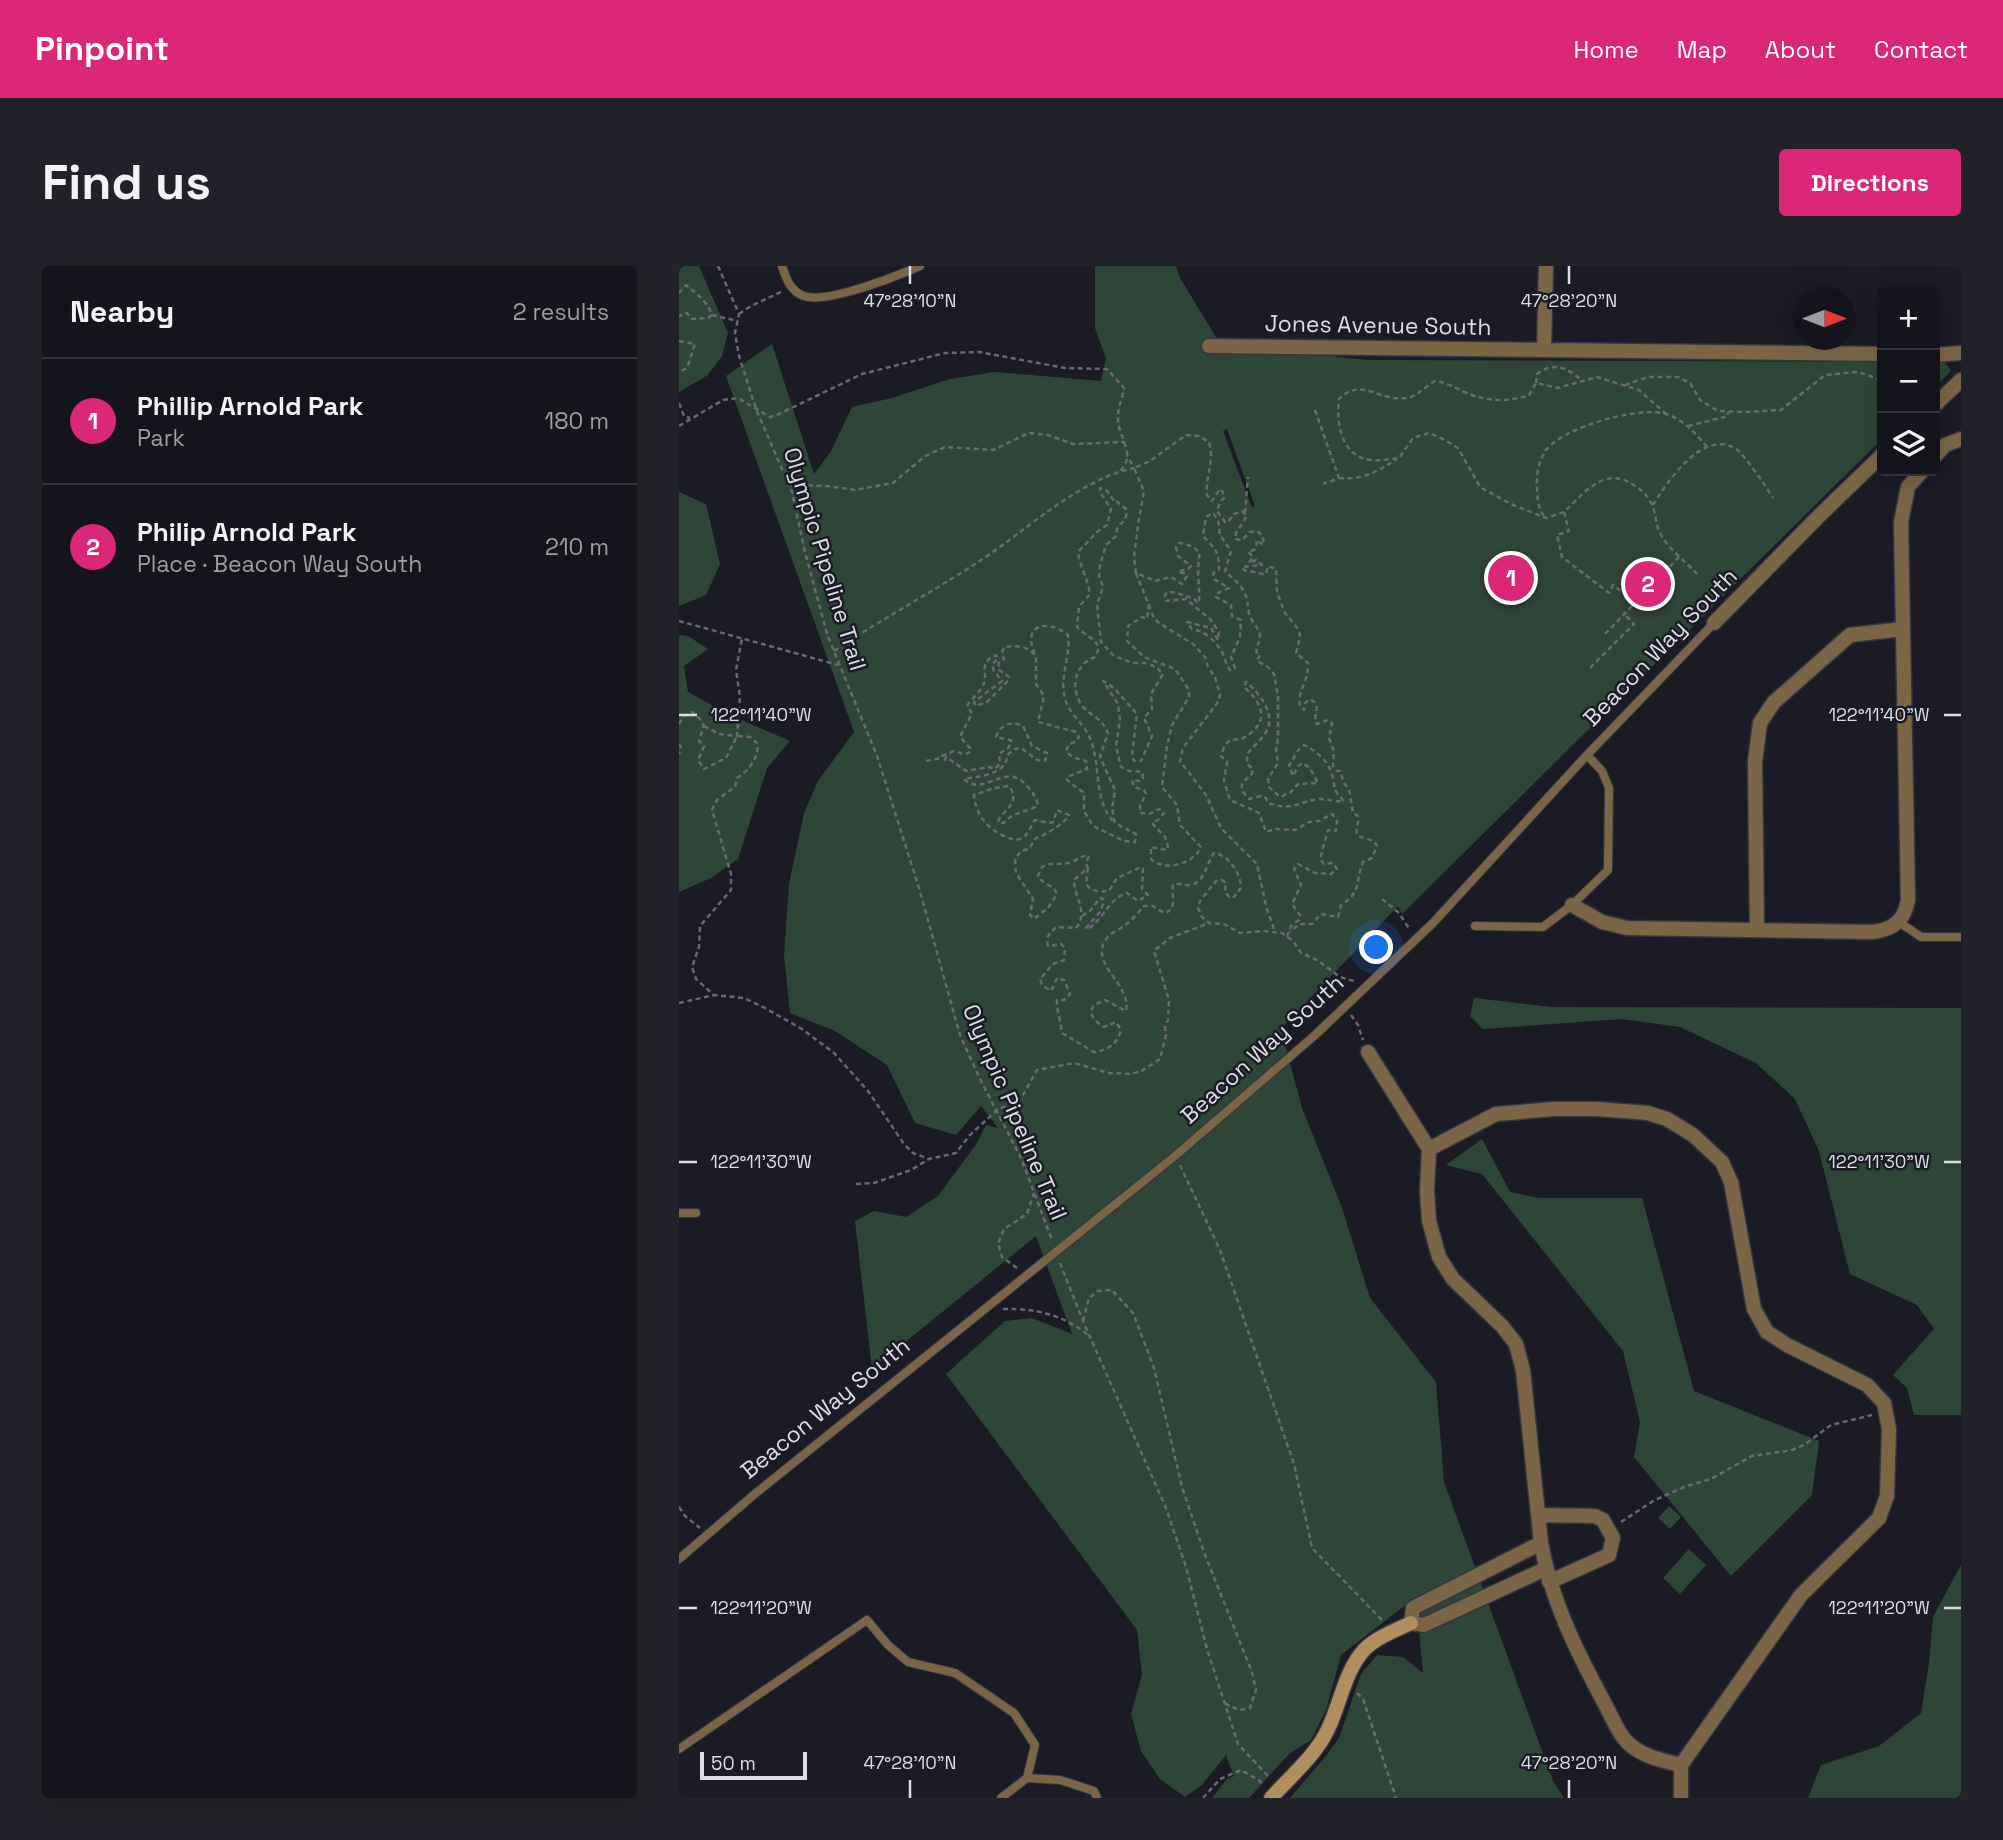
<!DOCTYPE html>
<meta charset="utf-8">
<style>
body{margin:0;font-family:"Space Grotesk",sans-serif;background:#212129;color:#f1f3f6}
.controls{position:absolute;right:21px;top:21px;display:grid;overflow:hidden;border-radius:7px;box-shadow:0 7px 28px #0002}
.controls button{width:63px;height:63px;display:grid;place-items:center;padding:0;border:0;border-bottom:2px solid #33333b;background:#14141c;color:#f1f3f6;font:35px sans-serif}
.compass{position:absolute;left:1114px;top:21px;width:63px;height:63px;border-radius:50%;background:#14141c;box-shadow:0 7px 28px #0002;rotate:90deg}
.scale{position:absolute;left:21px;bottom:18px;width:107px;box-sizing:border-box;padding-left:7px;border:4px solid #dddde5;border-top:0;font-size:19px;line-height:24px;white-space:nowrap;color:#dddde5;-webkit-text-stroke:5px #1b1b26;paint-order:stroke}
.you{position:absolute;left:698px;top:682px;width:24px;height:24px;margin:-18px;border:5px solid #fff;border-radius:50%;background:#1a73e8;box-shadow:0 0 0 10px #1a73e833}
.badge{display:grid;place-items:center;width:46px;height:46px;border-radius:50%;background:#db2777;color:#fff;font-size:23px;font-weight:700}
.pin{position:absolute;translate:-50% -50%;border:4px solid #fff;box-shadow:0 2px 7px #0006}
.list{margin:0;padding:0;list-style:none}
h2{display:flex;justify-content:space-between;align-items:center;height:91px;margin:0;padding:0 28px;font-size:30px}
h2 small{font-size:23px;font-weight:400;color:#9d9ea3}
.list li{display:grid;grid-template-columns:46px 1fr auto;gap:21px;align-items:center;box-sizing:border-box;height:126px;padding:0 28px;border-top:2px solid #33333b}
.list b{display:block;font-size:26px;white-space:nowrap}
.list p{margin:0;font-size:23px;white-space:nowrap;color:#9d9ea3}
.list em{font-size:23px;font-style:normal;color:#9d9ea3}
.icon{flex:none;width:38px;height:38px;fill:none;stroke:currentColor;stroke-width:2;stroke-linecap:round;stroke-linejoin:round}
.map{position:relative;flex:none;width:1282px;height:1532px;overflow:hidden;border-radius:7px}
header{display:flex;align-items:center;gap:42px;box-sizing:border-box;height:98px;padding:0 35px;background:#db2777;color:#fff}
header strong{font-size:33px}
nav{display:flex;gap:38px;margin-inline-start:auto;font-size:24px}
.intro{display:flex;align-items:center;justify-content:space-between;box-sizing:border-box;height:168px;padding:0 42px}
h1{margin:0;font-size:49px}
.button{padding:18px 32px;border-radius:7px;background:#db2777;color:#fff;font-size:24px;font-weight:700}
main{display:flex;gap:42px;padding:0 42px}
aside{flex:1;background:#14141c;border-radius:7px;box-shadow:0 7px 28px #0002}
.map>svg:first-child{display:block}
</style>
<header>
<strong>Pinpoint</strong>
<nav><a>Home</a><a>Map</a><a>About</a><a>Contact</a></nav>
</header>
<div class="intro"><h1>Find us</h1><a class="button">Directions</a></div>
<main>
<aside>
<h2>Nearby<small>2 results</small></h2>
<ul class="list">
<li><span class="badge">1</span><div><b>Phillip Arnold Park</b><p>Park</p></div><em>180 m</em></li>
<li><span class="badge">2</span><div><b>Philip Arnold Park</b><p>Place · Beacon Way South</p></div><em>210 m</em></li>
</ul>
</aside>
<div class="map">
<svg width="1282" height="1532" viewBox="0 0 1282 1532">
<rect width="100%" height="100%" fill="#1b1b26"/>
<!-- green -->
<path fill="#2e4637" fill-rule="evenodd" d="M0 0H20L49 67 43 90 29 109 0 126Z
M416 0H497L501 12 537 71 566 81 689 94 1203 96V173L723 648 719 640 602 763 623 842 662 939 691 1032 757 1116 765 1216 874 1515 885 1532H611L647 1490 660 1472 682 1408 698 1389 724 1391 744 1407 737 1331 662 1389 647 1444 632 1474 610 1488 570 1532H533L547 1514 555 1510 547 1489 523 1519 506 1531 481 1513 462 1485 452 1448 463 1409 458 1364 267 1108 326 1055 353 1052 393 1068 357 970 193 1103 176 955 195 945 227 951 259 930 298 877 307 859 319 862 302 840 277 869 236 857 208 799 156 765 111 747 105 689 110 618 125 547 139 515 175 466 47 110 93 78 135 208 151 187 173 141 213 132 271 113 316 106 422 115 427 92 416 62ZM548 163 576 240 573 242 544 165Z
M1256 96H1266L1272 105 1256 121Z
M0 226 27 238 41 298 27 329 0 340Z
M0 369 9 370 29 383 5 400 9 426 49 448 111 475 88 502 59 593 32 612 0 626Z
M795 732 872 741 1282 742V1149H1235L1228 1122 1214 1109 1255 1063 1238 1039 1171 1008 1140 885 1116 833 1077 797 1001 761 943 753 804 763 791 750Z
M803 873 831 926 860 932H963L1015 1125 1140 1175 1133 1229 1052 1310 955 1191 961 1156 944 1085 803 908 767 899Z
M990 1240 1002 1251 991 1263 979 1252Z
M1010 1283 1027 1299 1001 1328 984 1312Z
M1282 1299V1532H1129L1142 1499 1200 1480 1242 1447 1250 1397 1254 1351Z"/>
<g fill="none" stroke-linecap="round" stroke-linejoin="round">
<defs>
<path id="lane" d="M103 0C107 12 111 25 125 30 148 38 218 10 241 0
M1220 656 1242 671H1282
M796 660 864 661 893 639 929 604 930 522 923 505 908 489
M0 947H17
M0 1293 77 1227 496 890 635 770 754 657 908 489 1035 357
M0 1483 188 1354 209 1379 229 1396 276 1407 335 1447 356 1479 348 1512
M322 1532 348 1512 381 1514 415 1525 418 1532"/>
<path id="street" d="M530 80 1203 88
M865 83 867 0
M1256 89 1282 87
M1256 139 1282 114
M1256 190 1266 179 1282 173
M1035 357 1138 252 1203 189
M893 639 923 656 948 662 1194 666C1215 663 1225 655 1229 634L1222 256 1229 221 1243 205
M1078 663 1076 496 1081 457 1095 436 1171 369 1224 363
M689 786 750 883 748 925 750 955 760 991 774 1013 823 1060 837 1078 844 1104 862 1277C872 1335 899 1388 927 1440 933 1451 939 1468 949 1477 964 1491 982 1494 1002 1499
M750 883 817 848 875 843H918L969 847 988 853 1014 869 1043 896 1052 916 1075 1043 1088 1066 1108 1079 1188 1119 1205 1137 1210 1163 1208 1230 1200 1252 1122 1329 1002 1499V1532
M859 1249 916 1250 924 1254 934 1272 930 1289 870 1316
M862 1277 734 1342 732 1357 745 1359 866 1303"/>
<path id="secondary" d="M592 1532C607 1515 626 1499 639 1480 660 1452 662 1409 685 1384 696 1372 717 1364 732 1357"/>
</defs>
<!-- lane casing -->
<use href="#lane" stroke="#363641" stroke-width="10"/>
<!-- street casing -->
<use href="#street" stroke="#363641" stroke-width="17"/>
<!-- secondary casing -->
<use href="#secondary" stroke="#363641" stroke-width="17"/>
<!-- path -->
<path stroke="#696973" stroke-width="2.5" stroke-dasharray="5 3.5" stroke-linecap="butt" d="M39 0 60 48 56 67 60 90 77 143 113 226 126 286 148 368 198 490 240 622 281 769 301 813 342 892 373 974
M0 27 7 19C19 29 27 34 33 49L29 52 13 53 8 47 0 50
M60 48 72 40 104 25
M33 49 59 55
M0 75 16 78 8 102 0 106
M857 117 858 108C873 96 888 101 901 113
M946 119 969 111H999L1011 117 1021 134 1039 145 1066 146 1102 144 1146 109 1179 106 1203 114
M0 137 5 150 11 152
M636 144 660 212 644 218
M0 160 44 134 59 132 91 151 100 148 183 108 266 87 300 86 386 102 428 103 445 122C444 131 439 141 439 150 437 169 459 188 441 205
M1009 160 1049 150V146
M660 212C684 214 698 206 718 193
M112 219 148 220 176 224 214 217 246 190 266 181 314 184 350 167 369 169 394 178 446 176
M974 239C989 215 1024 162 1057 183 1065 188 1088 222 1094 232
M885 246 867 252 832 238 801 221 779 182 766 174 750 167 734 172 720 192C711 193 701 195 692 194 662 191 657 157 660 133 682 110 702 137 728 132 737 131 747 120 756 115 769 117 776 122 788 127 808 136 831 136 850 129L857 117 879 122 918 111 960 124 987 148
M566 247 569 211
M865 250C859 242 858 230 858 220 857 207 860 195 867 184 885 161 959 140 987 148 1005 154 1016 167 1028 181
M457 307 475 352 480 357 514 378 526 391 529 401 536 411 541 429 539 436 504 482 501 495 527 529 542 562 578 598 587 640 596 666
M955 335 934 319 930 327 883 291 878 269 890 265 885 246C904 228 925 200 953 218 961 223 968 228 972 237 978 247 975 260 984 272 992 285 1007 296 1018 308
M470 338 468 353 463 351 449 360 448 375 465 391 496 403 510 424V431L493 459 488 480 483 521 498 539 501 559 522 581C515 598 485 606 472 593V581L488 584 489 580 486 571 473 557 479 554 485 547 480 543 470 548 461 547V539L467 528 465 524 455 521 453 514 461 515 464 512 463 506 450 505 442 501 437 480 441 454 439 438 424 415 435 422 458 448 453 489 455 495H462L473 470 465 452 473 443 472 428 484 408 477 401 466 397H454L435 390 422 376 418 339 424 321 420 310 421 299 427 279 437 270 438 263C443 255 449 254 447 243L437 235 436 236 428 225 421 222V226L432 243 428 259 418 266 399 286C401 301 409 313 411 328L400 341 398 361C406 370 416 371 420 382L416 391C396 398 391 421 402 438 411 451 421 449 429 467L421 491 436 524 433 542 436 557 457 568 456 576 445 575 414 560 405 545V527L388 514V511L408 503 407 495 393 491 387 485 390 478 396 476 400 471 397 466 359 456 365 430 357 418V390C348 380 339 379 325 381L323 387 325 393 320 396 319 403 330 411V414L308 436 297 440 295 436 323 415 315 405 313 399 319 392 317 389C299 398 309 404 305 417 302 426 292 433 288 440L293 447 281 471 292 483 290 487 284 488 275 485 263 490 266 494 267 491 287 505 310 501 315 503 321 498 320 488 329 482 333 476 331 474 317 471C321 459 332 454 344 460L353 480 368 487 366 495 358 494 342 482 336 483 328 489C329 508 299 511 285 513 304 532 326 495 347 519 353 525 357 531 359 539 348 547 334 545 325 557L319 556 320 553C329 541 341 535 330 520L315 522 295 529C297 550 308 562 327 571 333 573 337 575 343 572 350 568 351 561 356 554L370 557 374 556 378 544 390 549C385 558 367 569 357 572L350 583 342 585 336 593 337 607 354 633 351 649 355 653 369 642 378 628C375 619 364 619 359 610L363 601C374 595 382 600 393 596 400 593 401 589 410 590L407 597 409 602 395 614C395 631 410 647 397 662L377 661C371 667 366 671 369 680L382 678 386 682 385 694 374 698 361 713 363 719 372 725 378 712 385 714 391 728 385 734H378C377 741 382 757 383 767L415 786C430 784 438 778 442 764L437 756 425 761C417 756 408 749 415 739L426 734 447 745C453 718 408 697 428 672 433 666 440 664 446 659 454 654 459 646 465 640H474L485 647C499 644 492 630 494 619 501 616 503 620 511 619 526 617 528 596 535 587 550 589 562 608 562 622L555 631 551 632 546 626 547 617 543 614 537 615 521 635 519 642 523 651 530 657 545 658 561 667 585 665 603 667 614 675 622 687 638 694 661 711 678 716
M0 355 159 399
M926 368 1001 290
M155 385C201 354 250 328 296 298 345 267 398 214 455 202L448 189
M356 388C342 358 369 353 389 369 392 390 380 411 386 433 390 447 404 457 410 470 423 497 413 535 436 557
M911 402 955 358 944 347
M0 458 5 450 13 446C30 460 24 459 20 475L25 480 19 494 25 503 47 492 58 470 71 471 79 478C78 494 71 503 58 512L56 521 38 534 33 544 52 608V624L21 660 20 681 13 701 17 713 35 729 65 732 84 741 123 763 155 787 189 825 225 878 234 887 250 893
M25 460 40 468 58 470 61 431 57 404 63 372
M0 478 2 481 0 488
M247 495 263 492
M703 633 720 647 731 664
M403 650 411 645 421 632 424 633 425 636 421 646 407 662 409 663C425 653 430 632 448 627L459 635 469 629 463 623 464 603 462 601 438 612 430 625C420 626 413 626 407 618L409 602
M608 671 612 660 620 654 621 649 613 638 622 619 615 603 619 598 636 607 652 608 658 603 654 597 645 598 641 593 649 564 657 565 658 555 653 548 640 555 630 556 616 564 596 563 587 566 580 547 551 534 545 515 548 496 542 490C544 485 545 479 550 475 556 472 561 475 566 471 592 455 583 437 565 421L567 416C580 426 598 449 587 466 582 474 574 481 568 488V498L574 503 572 510C559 517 561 524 570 533L582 530 587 532 589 537C615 546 619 535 641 533 649 533 656 536 665 535 653 523 657 523 653 509 650 495 637 485 625 479 617 484 616 492 610 499L614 510 619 500 624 497 631 502 639 517 619 518 612 526 601 531 590 521 589 513 599 497 597 484 599 472V430L595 408 589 401 578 395 581 389 578 388 577 382C588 364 573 361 570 347 568 337 569 330 562 321 557 314 551 311 546 305L552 285 541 269 539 254 534 247 527 251 524 270C537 284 540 285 540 304L534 307 535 313 550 322 537 328V331L552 339 553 350 562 354 561 371 552 391 556 402 551 404C547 399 547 395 544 388 538 376 526 365 513 363L508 356 532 362 539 374 540 366 532 354 507 333 487 335 485 331 488 326C499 325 505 331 515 332L518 337 520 336C521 319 517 303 521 287 515 281 509 278 500 277L497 281 499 290 512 300 509 303 500 305V307H506L508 310 503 318 492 311 476 315 457 307 455 291 459 259 465 225 455 202 471 195 507 169 520 170 530 176C536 197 526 209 528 229L533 235 541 223 543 225 546 231 541 236 538 245 546 256H549L555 248 563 245 568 250 557 267 556 273 563 274 571 266 578 265 583 269 585 277 584 279 578 274 577 283 569 286 574 290 570 297 577 294 583 299 563 301 565 304 584 308H587L589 300 597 303 598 327 606 347 620 364 621 371 617 387 629 397C630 416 618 424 621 440L625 444 626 437 631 433C642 439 636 446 636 456L638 458 649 454 653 457 650 472 655 485 654 500 658 505H661L665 517 670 523 674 547 679 550C681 557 675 562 679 570L695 575 698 580 693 592 684 596C676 616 683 626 662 639L659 651 642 648 633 658H620L611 666
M0 737 35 729
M672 749 679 759 684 774
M501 899 541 984 615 1198 633 1282 704 1355
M177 918 195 917 232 904 250 893 277 887 290 870 318 844 336 836 344 829 358 804 395 797 430 807 450 808 461 806 481 793 487 769 486 761 489 754 490 734 475 685 491 672 530 657
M381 997 404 1055 487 1242 507 1301 528 1383 559 1478 591 1512
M338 1002 323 991 319 978 325 963 348 948 355 927
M324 1043C356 1042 385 1049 409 1069
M404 1055 410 1032 419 1025 433 1024 454 1047 475 1102 503 1221 526 1289 573 1406 577 1424 571 1442 560 1444 545 1437
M0 1241 6 1250 21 1262
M942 1256 974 1235 1005 1221 1032 1213 1073 1190 1113 1184 1125 1179 1152 1159 1193 1149
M678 1427 684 1433 717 1532
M524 1532 541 1513 562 1504 581 1515 584 1520"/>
<!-- lane -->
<use href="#lane" stroke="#7a6547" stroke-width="8"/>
<!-- street -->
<use href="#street" stroke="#7a6547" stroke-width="14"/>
<!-- secondary -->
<use href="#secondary" stroke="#b08e5e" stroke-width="14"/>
</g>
<!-- ticks -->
<path fill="none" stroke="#dddde5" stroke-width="2.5" d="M231 0V18M890 0V18M0 449H18M1265 449H1282M0 896H18M1265 896H1282M0 1342H18M1265 1342H1282M231 1514V1532M890 1514V1532"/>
<g text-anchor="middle" stroke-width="5" stroke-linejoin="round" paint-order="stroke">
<!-- street labels -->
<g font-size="23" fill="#dddde5" stroke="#1b1b26">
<text transform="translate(699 59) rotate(1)" y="8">Jones Avenue South</text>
<text transform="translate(146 293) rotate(73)" y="8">Olympic Pipeline Trail</text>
<text transform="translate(981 381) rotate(-46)" y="8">Beacon Way South</text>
<text transform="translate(583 783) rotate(-42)" y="8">Beacon Way South</text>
<text transform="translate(336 846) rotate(67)" y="8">Olympic Pipeline Trail</text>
<text transform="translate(146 1142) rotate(-39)" y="8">Beacon Way South</text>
</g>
</g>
<g font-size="18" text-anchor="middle" fill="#dddde5" stroke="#1b1b26" stroke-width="5" stroke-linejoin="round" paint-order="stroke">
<text x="231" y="41">47°28'10"N</text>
<text x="890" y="41">47°28'20"N</text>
<text x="1200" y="455">122°11'40"W</text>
<text x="82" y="455">122°11'40"W</text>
<text x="1200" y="902">122°11'30"W</text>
<text x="82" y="902">122°11'30"W</text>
<text x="1200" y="1348">122°11'20"W</text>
<text x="82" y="1348">122°11'20"W</text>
<text x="231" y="1503">47°28'10"N</text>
<text x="890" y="1503">47°28'20"N</text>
</g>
</svg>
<div class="controls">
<button>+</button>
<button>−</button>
<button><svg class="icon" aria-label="layers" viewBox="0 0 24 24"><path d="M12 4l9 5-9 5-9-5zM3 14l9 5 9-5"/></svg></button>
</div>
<svg class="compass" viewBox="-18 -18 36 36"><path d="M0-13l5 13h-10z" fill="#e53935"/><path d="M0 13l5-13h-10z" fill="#9d9ea3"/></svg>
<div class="scale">50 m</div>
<div class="you"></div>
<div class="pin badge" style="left:832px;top:312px">1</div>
<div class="pin badge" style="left:969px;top:318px">2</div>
</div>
</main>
